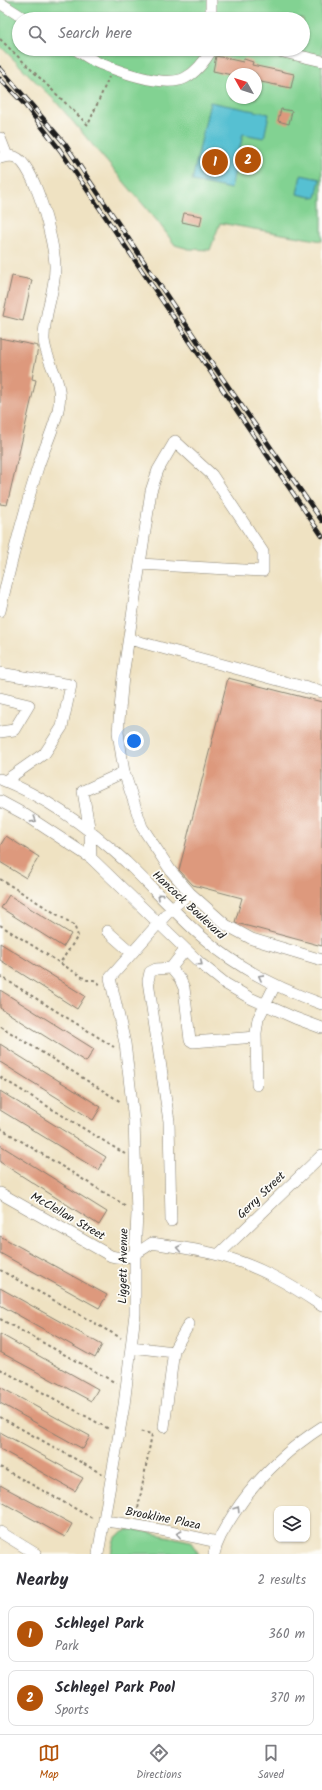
<!DOCTYPE html>
<style>
body{margin:0;font-family:Kalam,sans-serif;background:#f7f7f7;color:#2b2b33}
.controls{position:absolute;right:12px;bottom:12px;display:grid;overflow:hidden;border-radius:8px;box-shadow:0 1px 3px #0004}
.controls button{width:36px;height:36px;display:grid;place-items:center;padding:0;border:0;border-bottom:1px solid #e1e1e2;background:#fff;color:#2b2b33;font:20px sans-serif}
.compass{position:absolute;left:226px;top:68px;width:36px;height:36px;border-radius:50%;background:#fff;box-shadow:0 1px 3px #0004;rotate:309deg}
.you{position:absolute;left:134px;top:741px;width:14px;height:14px;margin:-10px;border:3px solid #fff;border-radius:50%;background:#1a73e8;box-shadow:0 0 0 6px #1a73e833}
.badge{display:grid;place-items:center;width:26px;height:26px;border-radius:50%;background:#b45309;color:#fff;font-size:13px;font-weight:700}
.pin{position:absolute;translate:-50% -50%;border:2px solid #fff;box-shadow:0 1px 4px #0006}
.list{margin:0;padding:0;list-style:none}
h2{display:flex;justify-content:space-between;align-items:center;height:52px;margin:0;padding:0 16px;font-size:17px}
h2 small{font-size:13px;font-weight:400;color:#7c7c81}
.list li{display:grid;grid-template-columns:26px 1fr auto;gap:12px;align-items:center;box-sizing:border-box;height:56px;margin:0 8px 8px;padding:0 8px;border:1px solid #e1e1e2;border-radius:8px}
.list b{display:block;font-size:15px;white-space:nowrap}
.list p{margin:0;font-size:13px;white-space:nowrap;color:#7c7c81}
.list em{font-size:13px;font-style:normal;color:#7c7c81}
.icon{flex:none;width:22px;height:22px;fill:none;stroke:currentColor;stroke-width:2;stroke-linecap:round;stroke-linejoin:round}
.map{position:relative;flex:none;width:322px;height:1554px;overflow:hidden}
.search{position:absolute;background:#fff;box-shadow:0 1px 3px #0004;left:12px;right:12px;top:12px;height:44px;display:flex;align-items:center;gap:10px;box-sizing:border-box;padding:0 14px;border-radius:22px;color:#7c7c81;font-size:15px}
.sheet{height:180px;background:#fff}
nav{display:flex;justify-content:space-around;align-items:center;box-sizing:border-box;height:56px;border-top:1px solid #e1e1e2;background:#fff;font-size:11px;color:#7c7c81}
nav a{display:grid;justify-items:center;gap:2px}
nav .on{color:#b45309}
.map>svg:first-child{display:block}
</style>
<div class="map">
<svg width="322" height="1554" viewBox="0 0 322 1554">
<rect width="100%" height="100%" fill="#fdfcf7"/>
<filter id="ink" filterUnits="userSpaceOnUse"><feTurbulence type="fractalNoise" baseFrequency=".025" numOctaves="2"/><feDisplacementMap in="SourceGraphic" scale="8" xChannelSelector="R" yChannelSelector="G"/><feConvolveMatrix kernelMatrix="1 2 1 2 8 2 1 2 1" color-interpolation-filters="sRGB"/></filter>
<filter id="wash" filterUnits="userSpaceOnUse"><feTurbulence type="fractalNoise" baseFrequency=".012" numOctaves="4" result="noise"/><feDisplacementMap in="SourceGraphic" scale="16" xChannelSelector="R" yChannelSelector="G"/><feGaussianBlur stdDeviation="0.9" result="paint"/><feColorMatrix in="noise" values="0 0 0 0 0 0 0 0 0 0 0 0 0 0 0 0 0 1.4 0 .05"/><feComposite in="paint" operator="in"/></filter>
<g filter="url(#wash)">
<rect width="100%" height="100%" fill="#efe2c2"/>
<!-- green -->
<path fill="#82d292" stroke="#4f7757" fill-rule="evenodd" d="M0 0H322V241L220 223 210 250 189 249 175 245 158 222 57 103 0 46ZM19 19H303V49H19ZM232 74H256V98H232Z
M133 1529 190 1541 199 1554H111C114 1537 115 1534 133 1529Z"/>
<!-- water -->
<path fill="#56c0d2" stroke="#396e77" d="M210 102 269 114 264 138 243 134 231 189 192 181Z
M301 175 320 179 316 198 297 194Z"/>
<g id="blocks">
<!-- building -->
<path fill="#dd997d" d="M216 56 243 62 244 59 253 62 252 65 294 74 291 88 256 81V74H232V75L213 71Z
M281 109 292 111 289 124 278 121Z
M184 213 202 216 200 226 182 222Z
M12 276 32 280 23 321 3 316Z
M0 338 38 346V348L32 379 36 380 7 505 0 504Z
M228 678 322 702V946L240 924 235 922 242 898 193 885 179 870Z
M6 836 39 857 26 878 0 862V846Z
M9 895 71 934 63 947 1 908Z
M0 943 85 996 77 1009 0 960Z
M0 990 94 1049 86 1062 0 1008Z
M0 1044 101 1107 93 1120 0 1062Z
M0 1091 106 1157 98 1170 0 1110Z
M0 1145 107 1212 99 1225 0 1162Z
M0 1236 107 1295 99 1308 0 1253Z
M0 1288 102 1345 95 1358 0 1305Z
M0 1334 98 1389 91 1401 0 1352Z
M0 1387 90 1436 83 1449 0 1403Z
M0 1432 83 1478 75 1491 0 1449Z
M0 1485 72 1524 65 1537 0 1501Z"/>
</g>
</g>
<g filter="url(#ink)">
<use href="#blocks" fill-opacity="0" stroke="#867f6f" stroke-width="1"/>
<g fill="none" stroke-linecap="round" stroke-linejoin="round">
<defs>
<path id="minor" d="M211 0V19
M0 3 25 19
M75 49C83 54 92 61 101 64 121 72 165 88 185 78 197 72 205 61 212 49
M270 49 322 61
M0 138 7 156
M0 158C4 157 10 155 15 157 36 165 54 243 55 265 56 291 43 314 44 340 46 362 63 381 59 404 57 423 44 448 38 467 23 515 11 562 0 611
M129 639 322 692
M0 673 71 685 62 727 45 753 5 781
M0 698 29 705 14 730 0 732
M0 779C46 797 90 829 126 862 151 886 175 913 201 936 236 967 279 989 322 1004
M0 801 24 814 91 858 201 964 226 984 250 998 295 1018 322 1028
M91 858 90 833 83 791 124 772
M190 893 226 925 252 939 322 960
M107 931 132 953
M171 968 180 979 184 988 190 1040 193 1042 256 1037
M257 1085 256 1033 258 1019 275 985
M0 1193 111 1256C127 1261 139 1252 152 1243 174 1247 197 1249 218 1255 257 1265 290 1284 322 1306
M171 1221 169 1121 148 981 150 972 156 969 171 968 185 950
M218 1255 322 1155
M131 1347 174 1352
M164 1427 174 1350 189 1324
M104 1521C143 1525 180 1534 217 1542
M0 1532 36 1554
M98 1554 124 1405 135 1314V1255L137 1213 134 1121 125 1043 110 978 172 908 190 893 171 871 142 827 124 772 118 732 123 676 151 491 158 470 175 441 212 475 263 552V571L140 564
M214 1554C217 1540 225 1528 233 1515 256 1479 285 1451 322 1427"/>
</defs>
<!-- minor casing -->
<use href="#minor" stroke="#867f6f" stroke-width="12"/>
<!-- path -->
<path stroke="#867f6f" stroke-width="2" stroke-dasharray="3 3" stroke-linecap="butt" d="M0 39 88 125 109 77
M0 879 74 925 78 936 60 963
M0 925 87 980H94L101 985
M0 976 114 1047
M0 1026 121 1102
M0 1077 125 1154
M0 1128 126 1206
M0 1270 121 1338
M0 1319 116 1383
M0 1369 109 1429
M0 1417 102 1474
M0 1467 94 1519
M137 1514 152 1434 138 1431"/>
<!-- minor -->
<use href="#minor" stroke="#fff" stroke-width="11"/>
<defs>
<path id="rail" d="M0 68 65 144 214 366 322 521
M0 79 25 105 60 150 322 536"/>
</defs>
<!-- rail casing -->
<use href="#rail" stroke="#1c1c1c" stroke-width="4.5"/>
<!-- rail -->
<use href="#rail" stroke="#fdfcf7" stroke-width="3" stroke-dasharray="9" stroke-linecap="butt"/>
</g>
<!-- one-way arrows -->
<defs><path id="oneway-chevron" d="M-2-3.5L2.5 0L-2 3.5" fill="none" stroke-width="1.6" stroke-linecap="round" stroke-linejoin="round"/></defs>
<g stroke="#999">
<use href="#oneway-chevron" transform="translate(34 820) rotate(32)"/>
<use href="#oneway-chevron" transform="translate(160 896) rotate(-136)"/>
<use href="#oneway-chevron" transform="translate(200 963) rotate(41)"/>
<use href="#oneway-chevron" transform="translate(261 977) rotate(-152)"/>
<use href="#oneway-chevron" transform="translate(179 1248) rotate(-170)"/>
<use href="#oneway-chevron" transform="translate(237 1509) rotate(-57)"/>
<use href="#oneway-chevron" transform="translate(179 1534) rotate(-167)"/>
</g>
</g>
<g text-anchor="middle" stroke-width="3.5" stroke-linejoin="round" paint-order="stroke">
<!-- street labels -->
<g font-size="12" fill="#1c1c1c" stroke="#fdfcf7">
<text transform="translate(189 905) rotate(43)" y="4">Hancock Boulevard</text>
<text transform="translate(261 1195) rotate(-44)" y="4">Gerry Street</text>
<text transform="translate(68 1216) rotate(30)" y="4">McClellan Street</text>
<text transform="translate(123 1266) rotate(-89)" y="4">Liggett Avenue</text>
<text transform="translate(163 1518) rotate(11)" y="4">Brookline Plaza</text>
</g>
</g>
</svg>
<div class="controls">
<button><svg class="icon" aria-label="layers" viewBox="0 0 24 24"><path d="M12 4l9 5-9 5-9-5zM3 14l9 5 9-5"/></svg></button>
</div>
<svg class="compass" viewBox="-18 -18 36 36"><path d="M0-13l5 13h-10z" fill="#e53935"/><path d="M0 13l5-13h-10z" fill="#7c7c81"/></svg>
<div class="you"></div>
<div class="pin badge" style="left:215px;top:162px">1</div>
<div class="pin badge" style="left:248px;top:160px">2</div>
<div class="search"><svg class="icon" aria-label="search" viewBox="0 0 24 24"><circle cx="10" cy="10" r="6"/><path d="M15 15l6 6"/></svg>Search here</div>
</div>
<section class="sheet">
<h2>Nearby<small>2 results</small></h2>
<ul class="list">
<li><span class="badge">1</span><div><b>Schlegel Park</b><p>Park</p></div><em>360 m</em></li>
<li><span class="badge">2</span><div><b>Schlegel Park Pool</b><p>Sports</p></div><em>370 m</em></li>
</ul>
</section>
<nav>
<a class="on"><svg class="icon" aria-label="map" viewBox="0 0 24 24"><path d="M3 6l6-2 6 2 6-2v14l-6 2-6-2-6 2zM9 4v14M15 6v14"/></svg>Map</a>
<a><svg class="icon" aria-label="directions" viewBox="0 0 24 24"><path d="M12 3l9 9-9 9-9-9zM9 14v-3h6M13 9l2 2-2 2"/></svg>Directions</a>
<a><svg class="icon" aria-label="saved" viewBox="0 0 24 24"><path d="M7 4h10v16l-5-4-5 4z"/></svg>Saved</a>
</nav>
